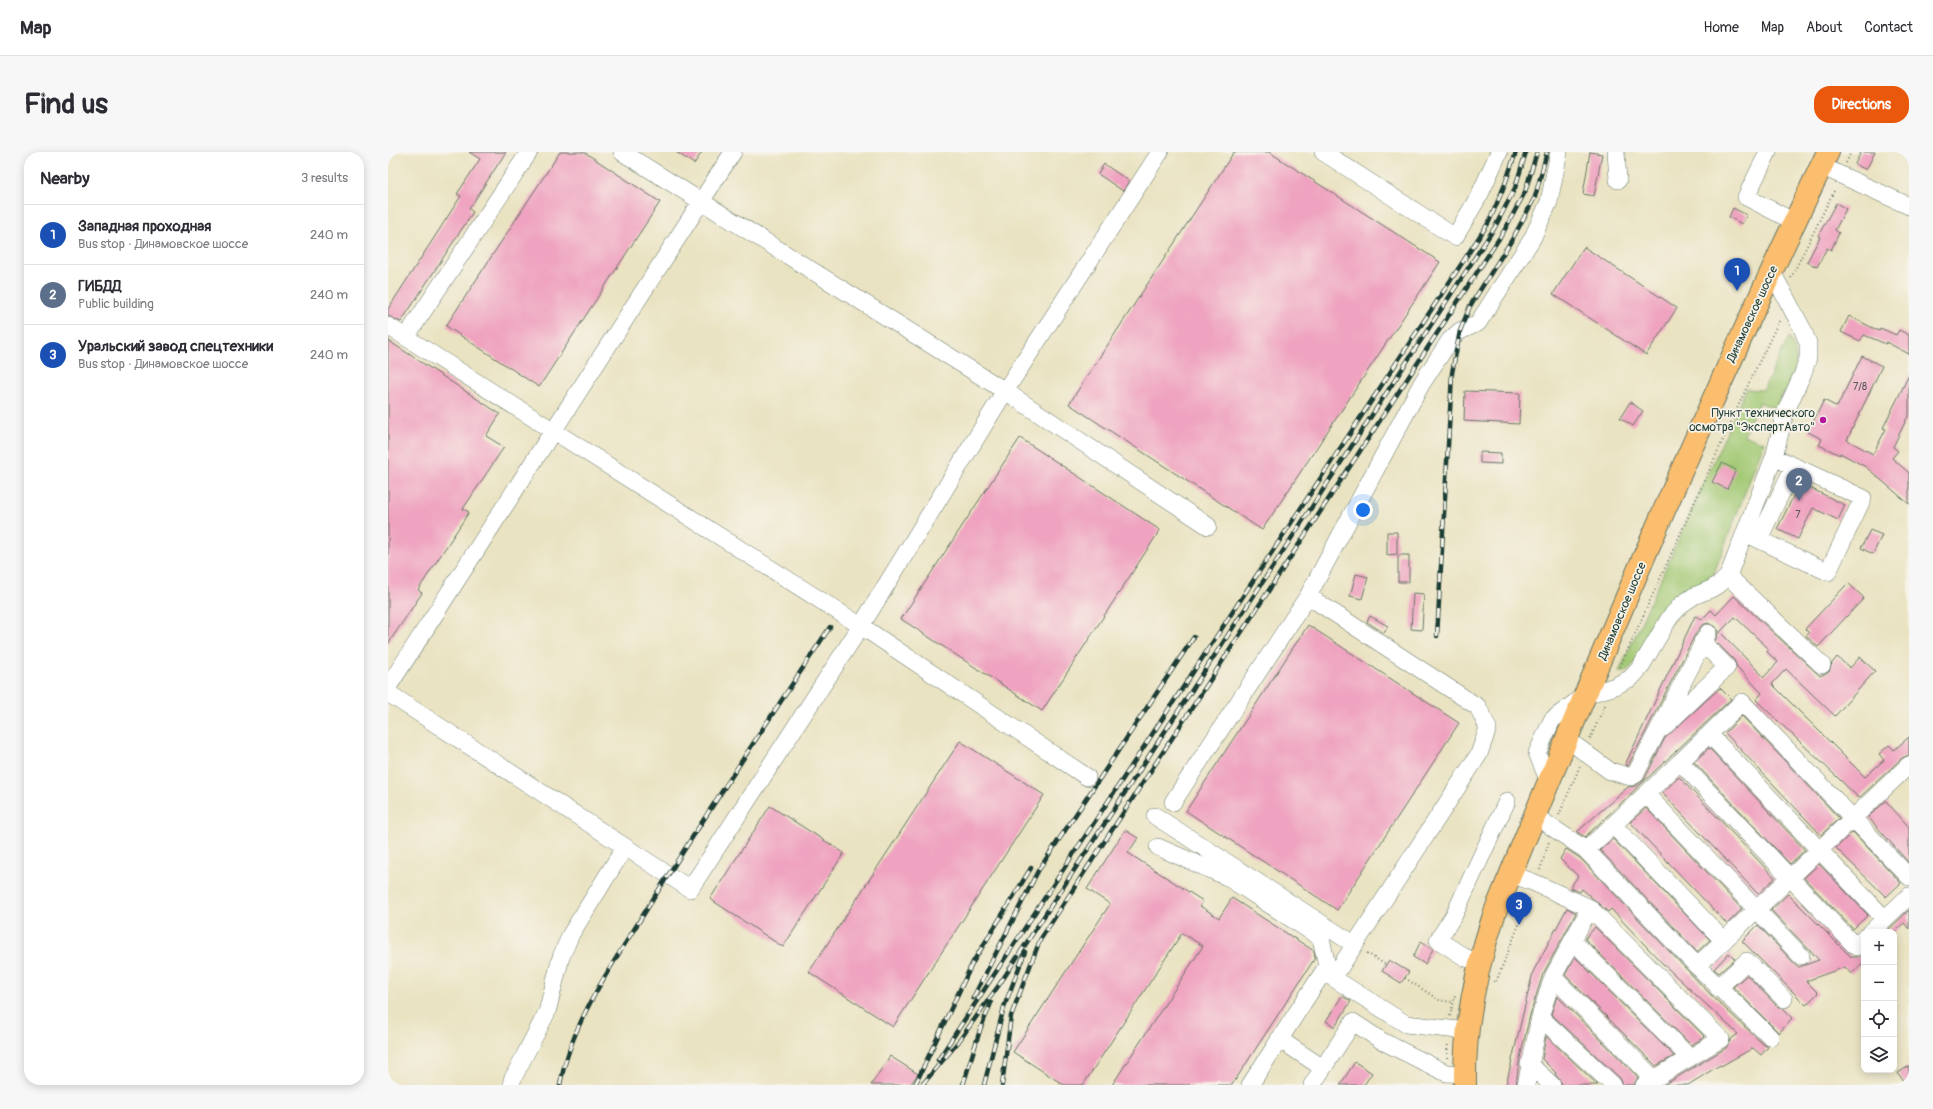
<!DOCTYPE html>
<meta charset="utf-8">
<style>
body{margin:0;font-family:Pangolin,sans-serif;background:#f7f7f7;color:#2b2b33}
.controls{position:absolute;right:12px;bottom:12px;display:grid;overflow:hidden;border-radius:8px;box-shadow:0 2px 10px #0003}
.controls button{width:36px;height:36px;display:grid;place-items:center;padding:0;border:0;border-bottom:1px solid #e1e1e2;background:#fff;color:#2b2b33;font:20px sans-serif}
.you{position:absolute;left:975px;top:358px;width:14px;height:14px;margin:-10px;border:3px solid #fff;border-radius:50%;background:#1a73e8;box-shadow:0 0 0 6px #1a73e833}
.badge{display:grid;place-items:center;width:26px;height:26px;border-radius:50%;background:#ea580c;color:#fff;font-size:13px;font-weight:700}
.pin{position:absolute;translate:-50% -33px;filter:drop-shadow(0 1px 2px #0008)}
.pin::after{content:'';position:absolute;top:21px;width:14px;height:12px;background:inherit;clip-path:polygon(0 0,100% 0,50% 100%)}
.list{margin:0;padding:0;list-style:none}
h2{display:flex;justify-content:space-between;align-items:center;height:52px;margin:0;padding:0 16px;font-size:17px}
h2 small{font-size:13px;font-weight:400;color:#7c7c81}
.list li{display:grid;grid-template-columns:26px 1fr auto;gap:12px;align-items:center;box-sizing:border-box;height:60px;padding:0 16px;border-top:1px solid #e1e1e2}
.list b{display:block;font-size:15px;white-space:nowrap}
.list p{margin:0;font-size:13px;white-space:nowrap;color:#7c7c81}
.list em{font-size:13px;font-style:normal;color:#7c7c81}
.icon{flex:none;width:22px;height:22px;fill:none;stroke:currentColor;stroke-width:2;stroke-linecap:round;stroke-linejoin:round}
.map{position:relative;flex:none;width:1521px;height:933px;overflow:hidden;border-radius:16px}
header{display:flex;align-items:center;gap:24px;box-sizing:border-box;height:56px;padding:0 20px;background:#fff;border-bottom:1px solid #e1e1e2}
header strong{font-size:19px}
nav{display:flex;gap:22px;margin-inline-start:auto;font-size:14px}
.intro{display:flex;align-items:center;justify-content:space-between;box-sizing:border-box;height:96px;padding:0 24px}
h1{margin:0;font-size:28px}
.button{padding:10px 18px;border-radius:16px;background:#ea580c;color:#fff;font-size:14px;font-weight:700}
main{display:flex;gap:24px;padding:0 24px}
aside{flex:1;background:#fff;border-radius:16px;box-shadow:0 2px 10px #0003}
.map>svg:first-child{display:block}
</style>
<header>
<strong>Map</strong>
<nav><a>Home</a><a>Map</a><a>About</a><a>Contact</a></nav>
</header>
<div class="intro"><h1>Find us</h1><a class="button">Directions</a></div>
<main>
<aside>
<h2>Nearby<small>3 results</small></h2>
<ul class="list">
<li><span class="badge" style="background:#1a4fb4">1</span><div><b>Западная проходная</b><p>Bus stop · Динамовское шоссе</p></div><em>240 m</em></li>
<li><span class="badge" style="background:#5c6f8a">2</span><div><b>ГИБДД</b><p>Public building</p></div><em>240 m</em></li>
<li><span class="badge" style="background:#1a4fb4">3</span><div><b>Уральский завод спецтехники</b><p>Bus stop · Динамовское шоссе</p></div><em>240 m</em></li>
</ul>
</aside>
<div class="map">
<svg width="1521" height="933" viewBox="0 0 1521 933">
<rect width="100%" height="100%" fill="#f7f3e8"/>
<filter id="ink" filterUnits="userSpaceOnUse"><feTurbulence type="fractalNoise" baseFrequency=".025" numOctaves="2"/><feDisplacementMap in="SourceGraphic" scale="8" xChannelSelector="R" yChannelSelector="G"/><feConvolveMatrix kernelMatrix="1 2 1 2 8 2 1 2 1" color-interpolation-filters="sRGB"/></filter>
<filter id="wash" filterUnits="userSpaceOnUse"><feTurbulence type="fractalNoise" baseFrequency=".012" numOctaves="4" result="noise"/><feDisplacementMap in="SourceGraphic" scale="16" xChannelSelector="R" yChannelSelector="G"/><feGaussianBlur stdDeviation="0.9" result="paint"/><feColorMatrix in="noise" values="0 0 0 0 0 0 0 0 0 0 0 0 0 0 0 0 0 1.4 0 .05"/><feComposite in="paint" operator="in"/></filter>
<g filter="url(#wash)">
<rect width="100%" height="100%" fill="#eae3c2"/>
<!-- green -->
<path fill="#a3c974" stroke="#618354" d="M1401 185C1413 209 1409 215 1400 239L1395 241 1388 257 1371 250 1356 283 1376 291 1326 421 1250 508 1237 520H1231L1358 237 1375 238Z"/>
<g id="blocks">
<!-- building -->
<path fill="#efa3c0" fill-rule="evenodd" d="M81 0H118L81 57 85 60 13 170 0 164V157L73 44 69 42 92 7Z
M172 0H196L272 50 151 235 58 174Z
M288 0H314L306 12Z
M846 0H881L1052 110 874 378 681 252Z
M1202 0 1214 2 1206 44 1195 42Z
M1473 0H1487L1478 18 1467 12Z
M716 12 741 29 735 39 710 22Z
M1448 51 1458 57 1447 78 1451 81 1443 98 1439 96 1429 115 1419 110 1432 85 1430 84Z
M1345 56 1359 63 1354 72 1341 65Z
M1196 95 1289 156 1258 203 1165 142Z
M1461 164 1491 179 1492 176 1508 183 1511 178 1521 183V202L1498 190V192L1476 183 1472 189 1453 180Z
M0 186 1 189 112 262 98 284 116 295 75 357 81 360 30 438 34 441 0 492Z
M1474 204 1494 214 1459 288 1485 302 1498 277 1495 276 1521 223V262L1505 295 1510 299 1504 306 1521 321V352L1478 315 1452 301V303L1431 293 1434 287 1420 280 1436 248 1449 255Z
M1077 239 1132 241 1131 272 1076 269Z
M1242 250 1255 259 1245 274 1232 266Z
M632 286 772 378 654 559 513 467Z
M1092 300 1113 301V312L1092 311Z
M1334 311 1348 318 1339 337 1324 330Z
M1412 331 1457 353 1450 368 1425 356 1410 387 1389 377Z
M1482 378 1494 383 1485 402 1473 396Z
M999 380H1009V402L999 403Z
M1010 403H1021V430H1010Z
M968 422 980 425 974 447 962 444Z
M1460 431 1476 446 1430 495 1418 484 1421 481 1417 477Z
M1025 441 1036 442 1034 478 1023 477Z
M1346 444 1432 524 1441 520 1444 511 1449 505 1462 516 1472 505 1487 519 1447 564 1398 517 1384 532 1477 625 1496 608 1491 602 1501 593 1506 598 1521 585V603L1514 606 1471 646 1368 548 1374 541 1349 515 1346 508 1327 489 1330 481 1329 476 1320 471 1314 473 1307 483 1240 614 1237 613 1307 464 1314 467 1323 458 1328 463ZM1347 465 1381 497 1379 500 1390 510 1376 525 1332 480Z
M982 464 1000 474 996 481 979 470Z
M920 473 1071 571 949 758 798 659Z
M1332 536 1343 547 1197 685 1189 680 1240 635 1247 634 1256 628 1277 586Z
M1354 564 1451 666 1433 683 1337 581Z
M572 589 656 643 505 875 421 820Z
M1321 596 1417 698 1402 712 1306 610Z
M1291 625 1387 726 1370 742 1274 641Z
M1498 649 1521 675V711L1480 665Z
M382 654 456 701 395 795 322 747Z
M1258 656 1354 757 1339 772 1242 670Z
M737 678 750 686 740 701 815 749 812 754 831 766 844 746 926 799 927 806 844 933H724L815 794 794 781 695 933H676L625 900 722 752 699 737Z
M1465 680 1513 731 1498 745 1448 696Z
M1225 687 1322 788 1309 800 1212 698Z
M1178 697 1192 706 1323 843 1375 892 1380 895 1373 903 1365 896 1333 914 1332 913 1300 933H1276L1338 896 1343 887 1350 882 1275 812 1223 757 1220 760 1194 737 1192 740 1182 736 1190 724 1172 707Z
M1431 712 1480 763 1465 777 1416 726Z
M1400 742 1463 805H1470L1476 801V810L1463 822 1457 815 1418 829 1430 841 1418 853 1354 789 1370 773 1406 811 1411 815 1431 808 1383 758Z
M1179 756 1188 761 1155 822 1142 863 1131 910 1128 933H1118L1145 820Z
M1521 758V777L1516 771 1506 780H1498Z
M1207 775 1317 885 1303 893 1197 787Z
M1033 789 1045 797 1037 812 1025 805Z
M1341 801 1347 807 1331 821 1326 817Z
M1187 805 1286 904 1268 914 1177 823Z
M1001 808 1021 820 1013 831 994 819Z
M1359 823 1389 854 1395 857 1404 866 1391 881 1345 835Z
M954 844 963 849 947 875 938 869Z
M1169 844 1250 925 1246 933H1235L1232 926 1163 862Z
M1158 884 1210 933H1174L1173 930 1167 922 1168 921 1154 907Z
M502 904 530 922 522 933H483Z
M967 910 984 921 976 933H952Z
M1521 914V933H1518L1510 921Z"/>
</g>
</g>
<g filter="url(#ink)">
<use href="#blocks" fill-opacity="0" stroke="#676" stroke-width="1"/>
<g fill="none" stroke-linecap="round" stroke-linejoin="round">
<defs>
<path id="minor" d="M234 0 617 239 820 374
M935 0 1067 85 1092 42 1111 0
M1228 0 1230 28
M1380 0 1358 45 1407 70
M1433 14 1521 54
M0 174 473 474 699 625
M18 185 141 0
M1357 381 1440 420 1475 346 1386 305
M1371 387 1406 314
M1340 424 1434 513
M920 444 1090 555 1100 576 1091 602 945 826 1018 872 1078 879
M0 535 345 0
M0 541 302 737 473 474 617 239 772 0
M1275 576 1339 515 1314 490
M1180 588 1222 619 1243 625 1247 623 1320 481
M1292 610 1321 582
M1161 630 1149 601 1164 568 1197 543 1225 535 1243 526 1252 516 1282 465 1294 452 1306 444 1323 437 1333 431 1340 424 1386 305 1397 261 1415 221 1420 206V191L1414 176 1384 120
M1258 642 1413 804
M785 650 920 444 1034 231 1062 188 1072 179 1090 171 1144 87 1161 50 1171 0
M767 664 967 793
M1147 664 1198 698 1309 814 1521 613
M770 695 839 725 933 786 939 814 862 933
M1198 698 1225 673
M1123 722 1147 731 1202 756 1333 887 1256 933
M1497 767 1321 582 1354 550 1521 725
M1483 780 1521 744
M1184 788 1302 906
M1336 789 1225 673 1292 610 1468 795 1476 786
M1093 810 1078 806 1050 788 1066 763 1119 649
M1309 814 1382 885
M1165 825 1266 927
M1330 836 1359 809 1396 847
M1152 865 1225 933
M891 887 935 916
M1141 912 1164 933
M124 933V928L159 860 173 805 183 782 237 695
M924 933 965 870 994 889 1058 921 1077 922
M1138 933 1152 865 1165 825 1202 756"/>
<path id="major" d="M1077 933C1076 874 1088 816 1107 760 1212 504 1320 249 1440 0"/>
</defs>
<!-- minor casing -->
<use href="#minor" stroke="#676" stroke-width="18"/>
<!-- major casing -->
<use href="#major" stroke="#676" stroke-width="24"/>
<!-- path -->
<path stroke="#676" stroke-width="2" stroke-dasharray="1 3" stroke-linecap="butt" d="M1458 11 1463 0
M1403 126 1447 37
M1232 515 1358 237 1392 167
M1202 587 1217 553
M1171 663 1192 614
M1152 718 1161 690
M979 801 998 813
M1017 826 1051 848 1064 850
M1105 829 1108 830 1142 745
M1062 864 1067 843
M1059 906 1060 890"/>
<!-- minor -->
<use href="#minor" stroke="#fff" stroke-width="17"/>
<!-- major -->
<use href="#major" stroke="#fabe6e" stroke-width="22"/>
<defs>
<path id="rail" d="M1049 484 1063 241 1064 221 1072 179 1082 154 1125 86 1147 45 1159 0
M585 846 650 719 806 485
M550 908 1101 70 1117 32 1128 0
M172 933C184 867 227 809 262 752 320 659 381 567 442 475
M527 933 585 810 643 716
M534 933 571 889 611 833 1107 75 1127 36 1138 0
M575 933 592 878 603 851
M596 933 616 855 637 800
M614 933 623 864 652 788 1116 79 1137 40 1149 0"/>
</defs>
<!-- rail casing -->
<use href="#rail" stroke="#1f3d34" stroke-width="4.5"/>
<!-- rail -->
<use href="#rail" stroke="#f7f3e8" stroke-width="3" stroke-dasharray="9" stroke-linecap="butt"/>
</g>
</g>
<!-- markers -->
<circle fill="#b5179e" stroke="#f7f3e8" stroke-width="1.5" cx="1435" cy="268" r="4"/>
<g text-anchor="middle" stroke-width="3.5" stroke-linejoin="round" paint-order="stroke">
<!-- number labels -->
<g font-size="10" fill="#535657">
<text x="1472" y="238">7/8</text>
<text x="1410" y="366">7</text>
</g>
<!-- street labels -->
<g font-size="12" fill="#1f3d34" stroke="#f7f3e8">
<text transform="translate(1364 162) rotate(-65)" y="4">Динамовское шоссе</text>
<text transform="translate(1234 459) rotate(-67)" y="4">Динамовское шоссе</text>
</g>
<!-- poi labels -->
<g font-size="12" fill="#1f3d34" stroke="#f7f3e8" text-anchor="end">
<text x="1427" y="265">Пункт технического<tspan x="1427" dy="14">осмотра "ЭкспертАвто"</tspan></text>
</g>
</g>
</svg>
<div class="controls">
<button>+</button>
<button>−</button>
<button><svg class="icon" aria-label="locate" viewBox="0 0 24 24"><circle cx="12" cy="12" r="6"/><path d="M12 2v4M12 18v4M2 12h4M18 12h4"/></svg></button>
<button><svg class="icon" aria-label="layers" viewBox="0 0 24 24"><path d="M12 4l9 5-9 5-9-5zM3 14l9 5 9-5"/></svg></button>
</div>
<div class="you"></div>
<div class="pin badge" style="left:1349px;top:139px;background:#1a4fb4">1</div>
<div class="pin badge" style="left:1411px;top:349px;background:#5c6f8a">2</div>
<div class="pin badge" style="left:1131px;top:773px;background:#1a4fb4">3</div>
</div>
</main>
